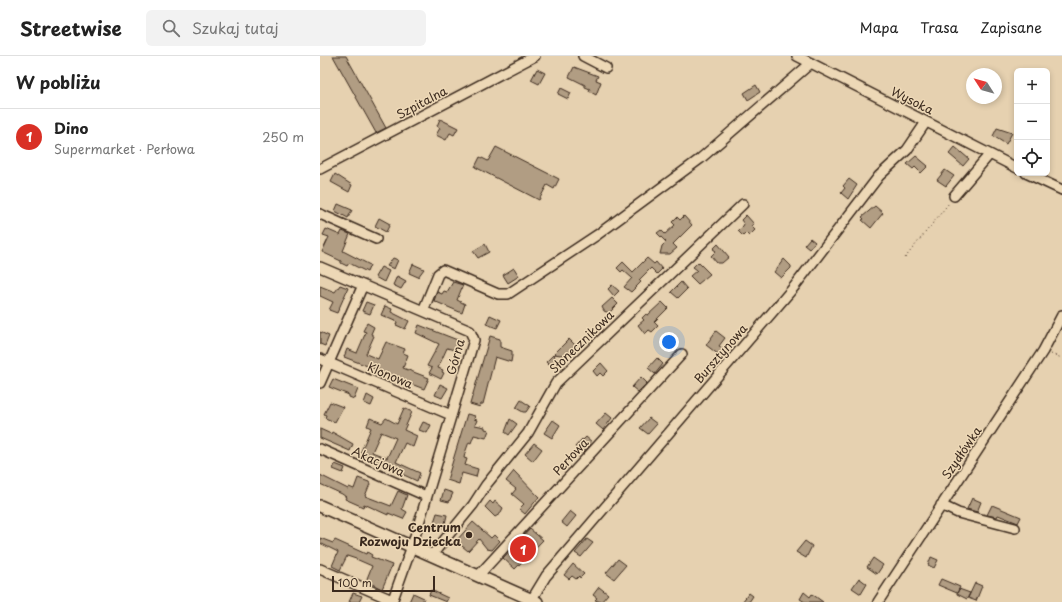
<!DOCTYPE html>
<html lang="pl">
<meta charset="utf-8">
<style>
body{margin:0;font-family:"Playpen Sans",sans-serif;background:#f2f2f2;color:#222}
.controls{position:absolute;right:12px;top:12px;display:grid;overflow:hidden;border-radius:6px;box-shadow:0 2px 6px #0003}
.controls button{width:36px;height:36px;display:grid;place-items:center;padding:0;border:0;border-bottom:1px solid #e0e0e0;background:#fff;color:#222;font:20px sans-serif}
.compass{position:absolute;left:646px;top:12px;width:36px;height:36px;border-radius:50%;background:#fff;box-shadow:0 2px 6px #0003;rotate:306deg}
.scale{position:absolute;left:12px;bottom:10px;width:103px;box-sizing:border-box;padding-left:4px;border:2px solid #3b2a1e;border-top:0;font-size:11px;line-height:14px;white-space:nowrap;color:#3b2a1e;-webkit-text-stroke:3px #edd8b6;paint-order:stroke}
.you{position:absolute;left:349px;top:286px;width:14px;height:14px;margin:-10px;border:3px solid #fff;border-radius:50%;background:#1a73e8;box-shadow:0 0 0 6px #1a73e833}
.badge{display:grid;place-items:center;width:26px;height:26px;border-radius:50%;background:#d93025;color:#fff;font-size:13px;font-weight:700}
.pin{position:absolute;translate:-50% -50%;border:2px solid #fff;box-shadow:0 1px 4px #0006}
.list{margin:0;padding:0;list-style:none}
h2{display:flex;justify-content:space-between;align-items:center;height:52px;margin:0;padding:0 16px;font-size:17px}
h2 small{font-size:13px;font-weight:400;color:#767676}
.list li{display:grid;grid-template-columns:26px 1fr auto;gap:12px;align-items:center;box-sizing:border-box;height:56px;padding:0 16px;border-top:1px solid #e0e0e0}
.list b{display:block;font-size:15px;white-space:nowrap}
.list p{margin:0;font-size:13px;white-space:nowrap;color:#767676}
.list em{font-size:13px;font-style:normal;color:#767676}
.icon{flex:none;width:22px;height:22px;fill:none;stroke:currentColor;stroke-width:2;stroke-linecap:round;stroke-linejoin:round}
.map{position:relative;flex:none;width:742px;height:546px;overflow:hidden}
header{display:flex;align-items:center;gap:24px;box-sizing:border-box;height:56px;padding:0 20px;background:#fff;border-bottom:1px solid #e0e0e0}
header strong{font-size:19px}
nav{display:flex;gap:22px;margin-inline-start:auto;font-size:14px}
.search{width:280px;height:36px;background:#f2f2f2;display:flex;align-items:center;gap:10px;box-sizing:border-box;padding:0 14px;border-radius:6px;color:#767676;font-size:15px}
main{display:flex}
aside{flex:1;background:#fff}
.map>svg:first-child{display:block}
</style>
<header>
<strong>Streetwise</strong>
<div class="search"><svg class="icon" aria-label="search" viewBox="0 0 24 24"><circle cx="10" cy="10" r="6"/><path d="M15 15l6 6"/></svg>Szukaj tutaj</div>
<nav><a>Mapa</a><a>Trasa</a><a>Zapisane</a></nav>
</header>
<main>
<aside>
<h2>W pobliżu<small></small></h2>
<ul class="list">
<li><span class="badge">1</span><div><b>Dino</b><p>Supermarket · Perłowa</p></div><em>250 m</em></li>
</ul>
</aside>
<div class="map">
<svg width="742" height="546" viewBox="0 0 742 546">
<rect width="100%" height="100%" fill="#e6d1b0"/>
<filter id="ink" filterUnits="userSpaceOnUse"><feTurbulence type="fractalNoise" baseFrequency=".025" numOctaves="2"/><feDisplacementMap in="SourceGraphic" scale="8" xChannelSelector="R" yChannelSelector="G"/><feConvolveMatrix kernelMatrix="1 2 1 2 8 2 1 2 1" color-interpolation-filters="sRGB"/></filter>
<g filter="url(#ink)">
<!-- building -->
<path fill="#b19d83" stroke="#3b2a1e" fill-rule="evenodd" d="M13 0H26L66 72 56 77Z
M254 11 278 20 276 24 281 26 276 39 269 35 270 33 265 31V29L249 21Z
M217 13 225 17 219 28 211 24Z
M436 29 440 36 428 44 424 37Z
M241 32 251 37 248 43 238 38Z
M120 63 138 72 134 79 130 77 126 84 116 79 120 72 117 70Z
M677 72 692 77 686 88 673 80Z
M176 91 239 123 234 133 227 129 219 144 155 111 160 101 168 105Z
M635 91 649 103 643 110 629 98Z
M596 100 608 110 601 117 595 111 593 113 587 108Z
M625 114 634 120 626 130 617 124Z
M15 118 32 129 29 136 11 126Z
M529 123 537 129 528 143 521 137 525 132 523 130Z
M18 148 32 154 28 162 15 155Z
M555 150 563 157 551 172 542 164 544 163 542 161Z
M426 159 434 168 431 170 435 174 429 180 426 177 423 180 418 175 423 170 424 168 421 164Z
M364 160 372 169 353 188 357 192 350 198H340L342 190 346 186 337 177 341 174 345 178 355 169 352 166 357 161 360 164Z
M59 162 70 168 66 176 55 170Z
M6 173 20 179 22 175 30 178 23 195 50 209 47 216 29 207 27 210 21 207V205L2 196 9 181 3 179Z
M490 182 495 186 489 193 484 189Z
M165 188 169 196 158 202 153 195Z
M398 188 409 201 402 207H397L391 200 396 195 393 193Z
M73 202 78 204 74 213 67 210Z
M327 202 334 208 336 206 342 213 337 218 331 212 319 224 321 226 311 236 304 231 312 222 303 214 301 216 297 212 303 206 313 216Z
M464 203 471 210V212L461 222 454 216Z
M378 206 390 218 378 228 370 220 377 214 373 211Z
M93 208 104 213 98 221 89 217Z
M61 211 69 215 64 226 55 221Z
M194 212 199 220 188 227 183 219Z
M77 220 86 225 81 233 73 229Z
M133 226 143 229 137 244 145 248 142 257 114 245 117 236 122 238 124 235 127 236Z
M361 226 367 233 358 242 351 236Z
M20 229 28 232 17 257 9 254 13 246 0 240V230L15 236Z
M292 229 299 235 294 240 288 233Z
M292 242 298 248 289 257 284 255 282 251Z
M46 246 54 249 50 258 42 255Z
M342 246 348 252 334 266 338 270 332 276 329 274 325 278 318 269 324 264 322 262 326 258 328 259Z
M65 250 72 253 71 256 89 265 85 273 76 269 77 266 61 259Z
M170 259 181 264 177 272 166 268Z
M47 267 54 271 51 278 54 280 46 298 58 303 66 286 85 293 83 297 88 299 83 312 109 322 104 333 81 324 80 326 67 321 62 319 63 316 24 301 27 293 37 297 46 276 43 275Z
M99 269 140 285 138 295 127 292 118 312 123 314 122 316 124 317 121 323 109 317 112 312 107 310 119 288 96 277Z
M396 275 405 282 399 290 404 293 399 299 386 289Z
M0 276 9 280 5 290 0 288Z
M170 280 180 283V291L192 295V300L191 306 175 301 163 348H161L160 351 150 348Z
M249 283 255 289 248 300 234 298Z
M233 299 239 306 232 312 226 306Z
M337 302 343 308 335 318 328 312Z
M281 307 288 315 283 320 280 317 277 320 273 315Z
M321 321 327 327 318 336 312 331Z
M13 323 38 333 34 343 29 341V339L9 331Z
M120 328 128 332 122 342 115 339Z
M47 339 54 343 51 350 44 347Z
M201 344 210 350 206 356H203L196 352Z
M10 346 23 351 15 366 5 362 6 359 4 358Z
M84 352 92 356 84 374 97 380 93 391 85 387 76 406 100 417 97 425 47 402 42 404 39 400 51 372 47 370 50 362 62 367 66 362 77 368ZM61 376 76 382 67 402 52 396Z
M286 357 292 362 283 374 276 368Z
M147 358 155 360 154 363 157 364 155 369 165 371V373L169 374 166 382 154 379 151 387 149 386 145 397 144 402 147 403 145 409 158 413 156 421 142 417 139 428 127 424Z
M329 362 337 368 328 378 320 372Z
M190 363 197 368 189 379 185 376Z
M233 364 240 369 232 382 224 377Z
M103 366 111 369 107 377 99 374Z
M0 373 11 378 12 376 33 388 30 395 0 382Z
M266 381 272 386 264 396H260L255 391 262 383 263 384Z
M214 387 222 393 213 405 205 398Z
M15 408 25 412 23 417 13 413Z
M194 415 219 441 205 458 199 453 204 448 192 438 196 433 186 425Z
M0 419 28 433 29 431 34 433 38 422 49 426 50 428 45 440 71 450 78 435 87 439 82 453 87 456 83 463 68 457V459L44 448 43 451 25 443 26 441 22 438 0 428Z
M124 434 133 437 129 446 121 444Z
M652 442 661 446 657 456 647 453Z
M170 445 173 448 175 445 183 452 180 458 175 461 165 451Z
M672 449 701 461 698 467 678 459 677 461 667 459Z
M250 455 256 460 247 471 241 466Z
M117 457 127 459 124 472 113 469Z
M153 466 171 482 174 479 180 485 172 494 167 493 159 483 148 495 136 485Z
M210 473 223 484 195 513 183 502Z
M0 482 13 487 15 484 46 498 47 496 52 499 51 501 72 509 62 533 46 525 52 510 36 503 27 500 20 514 12 510 18 496 0 487Z
M267 483 273 487 261 501 255 497Z
M485 485 492 490 486 502 476 496Z
M611 501 618 504 614 512 608 509Z
M553 502 563 509 557 518 547 511Z
M298 503 306 509 294 523 286 517Z
M253 508 264 518 260 522 259 520 256 523 252 520 249 523 244 519Z
M539 522 547 528 541 538 532 532Z
M621 523 640 531 637 537 618 529Z
M655 527 662 530 656 545 648 542Z
M279 531 288 538 281 546 275 544 277 542 273 539Z
M639 533 650 537 647 543 637 538Z
M111 534 128 542 126 546 109 539Z
M484 536 490 541 492 538 503 546H485L480 543Z
M33 537 42 540 39 546H29Z
M93 537 104 542 102 546H89Z
M429 537 433 540 429 546H422Z"/>
<g fill="none" stroke-linecap="round" stroke-linejoin="round">
<defs>
<path id="minor" d="M263 0 286 12
M477 0 697 112
M0 113 215 0
M706 117 742 134
M634 140 669 99
M0 158 56 183
M0 211 150 275 154 284 92 490 72 546
M103 255 118 218 123 214 178 238H188L277 179 380 103 491 7
M0 303 131 359
M0 327 43 229
M0 393 106 440
M621 449 638 457 695 472
M112 499 153 449 166 429 208 377 236 327 423 148
M0 513 72 544
M158 520 362 298
M212 543 226 520 474 231 559 120 587 94 606 66
M558 546 723 295 742 259"/>
<path id="major" d="M0 450 217 546"/>
</defs>
<!-- minor casing -->
<use href="#minor" stroke="#3b2a1e" stroke-width="12"/>
<!-- major casing -->
<use href="#major" stroke="#3b2a1e" stroke-width="14"/>
<!-- path -->
<path stroke="#3b2a1e" stroke-width="1" stroke-dasharray="1 3" stroke-linecap="butt" d="M585 202 629 147
M731 298 742 302"/>
<!-- minor -->
<use href="#minor" stroke="#edd8b6" stroke-width="9"/>
<!-- major -->
<use href="#major" stroke="#edd8b6" stroke-width="11"/>
</g>
</g>
<!-- markers -->
<circle fill="#3b2a1e" stroke="#edd8b6" stroke-width="1.5" cx="149" cy="479" r="4"/>
<g text-anchor="middle" stroke-width="3" stroke-linejoin="round" paint-order="stroke">
<!-- street labels -->
<g font-size="12" fill="#3b2a1e" stroke="#edd8b6">
<text transform="translate(592 45) rotate(27)" y="4">Wysoka</text>
<text transform="translate(102 47) rotate(-28)" y="4">Szpitalna</text>
<text transform="translate(262 286) rotate(-44)" y="4">Słonecznikowa</text>
<text transform="translate(401 298) rotate(-49)" y="4">Bursztynowa</text>
<text transform="translate(136 301) rotate(-74)" y="4">Górna</text>
<text transform="translate(70 320) rotate(23)" y="4">Klonowa</text>
<text transform="translate(642 397) rotate(-56)" y="4">Szydłówka</text>
<text transform="translate(251 401) rotate(-47)" y="4">Perłowa</text>
<text transform="translate(58 406) rotate(24)" y="4">Akacjowa</text>
</g>
<!-- poi labels -->
<g font-size="12" font-weight="bold" fill="#3b2a1e" stroke="#edd8b6" text-anchor="end">
<text x="141" y="476">Centrum<tspan x="141" dy="14">Rozwoju Dziecka</tspan></text>
</g>
</g>
</svg>
<div class="controls">
<button>+</button>
<button>−</button>
<button><svg class="icon" aria-label="locate" viewBox="0 0 24 24"><circle cx="12" cy="12" r="6"/><path d="M12 2v4M12 18v4M2 12h4M18 12h4"/></svg></button>
</div>
<svg class="compass" viewBox="-18 -18 36 36"><path d="M0-13l5 13h-10z" fill="#e53935"/><path d="M0 13l5-13h-10z" fill="#767676"/></svg>
<div class="scale">100 m</div>
<div class="you"></div>
<div class="pin badge" style="left:203px;top:493px">1</div>
</div>
</main>
